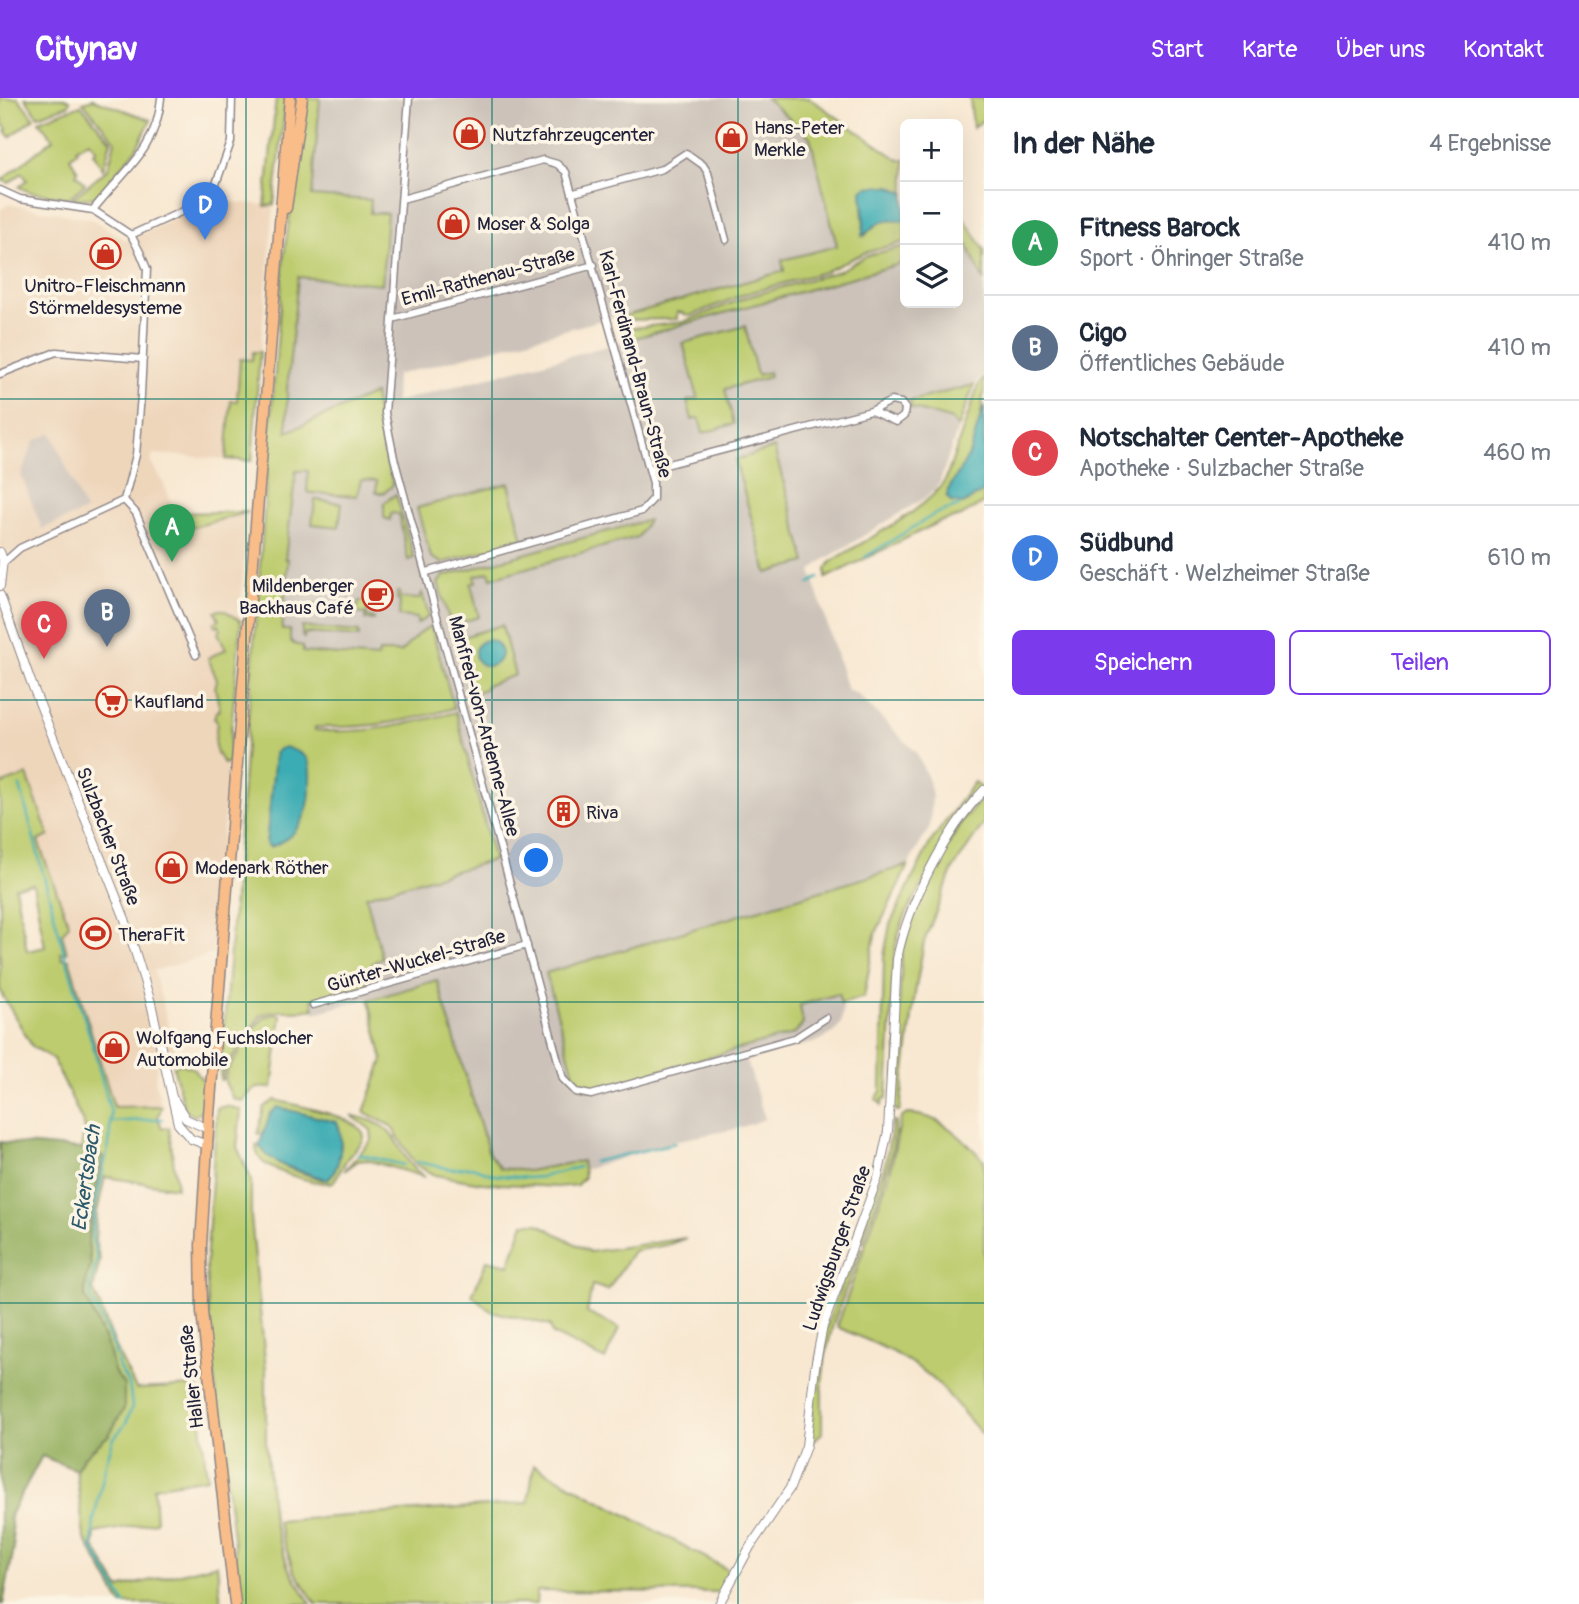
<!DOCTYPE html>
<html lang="de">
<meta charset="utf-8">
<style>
body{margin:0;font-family:Pangolin,sans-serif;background:#f2f2f3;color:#1f2937}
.controls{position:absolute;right:21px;top:21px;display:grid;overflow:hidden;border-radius:10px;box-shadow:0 7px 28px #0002}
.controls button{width:63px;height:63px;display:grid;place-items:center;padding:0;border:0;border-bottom:2px solid #e0e1e3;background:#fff;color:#1f2937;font:35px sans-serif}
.you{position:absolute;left:537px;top:763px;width:24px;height:24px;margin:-18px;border:5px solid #fff;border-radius:50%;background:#1a73e8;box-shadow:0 0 0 10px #1a73e833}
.badge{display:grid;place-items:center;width:46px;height:46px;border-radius:50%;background:#7c3aed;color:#fff;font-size:23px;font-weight:700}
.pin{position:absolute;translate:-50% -58px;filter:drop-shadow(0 2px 4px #0008)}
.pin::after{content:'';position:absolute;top:37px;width:24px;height:21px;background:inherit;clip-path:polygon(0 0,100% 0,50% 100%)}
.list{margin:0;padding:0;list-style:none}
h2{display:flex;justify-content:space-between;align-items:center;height:91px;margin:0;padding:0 28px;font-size:30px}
h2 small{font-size:23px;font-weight:400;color:#747a83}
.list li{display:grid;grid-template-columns:46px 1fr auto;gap:21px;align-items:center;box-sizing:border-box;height:105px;padding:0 28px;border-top:2px solid #e0e1e3}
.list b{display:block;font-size:26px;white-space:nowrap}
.list p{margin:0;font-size:23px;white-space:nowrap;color:#747a83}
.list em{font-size:23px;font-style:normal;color:#747a83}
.actions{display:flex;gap:14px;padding:21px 28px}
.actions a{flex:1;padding:16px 0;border:2px solid #7c3aed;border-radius:10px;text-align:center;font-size:24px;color:#7c3aed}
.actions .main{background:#7c3aed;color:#fff}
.icon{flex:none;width:38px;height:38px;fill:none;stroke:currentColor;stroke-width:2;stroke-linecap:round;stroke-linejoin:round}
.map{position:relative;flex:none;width:984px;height:1506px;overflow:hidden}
header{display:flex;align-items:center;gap:42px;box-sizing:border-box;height:98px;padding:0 35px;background:#7c3aed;color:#fff}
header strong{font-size:33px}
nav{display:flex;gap:38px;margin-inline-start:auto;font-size:24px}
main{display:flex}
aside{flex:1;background:#fff}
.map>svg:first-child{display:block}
</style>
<header>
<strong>Citynav</strong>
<nav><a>Start</a><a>Karte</a><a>Über uns</a><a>Kontakt</a></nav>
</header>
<main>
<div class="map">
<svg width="984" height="1506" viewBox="0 0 984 1506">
<rect width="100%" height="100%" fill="#fcf5e5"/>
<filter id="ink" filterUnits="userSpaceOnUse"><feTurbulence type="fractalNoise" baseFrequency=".0143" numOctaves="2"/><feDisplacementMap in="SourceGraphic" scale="14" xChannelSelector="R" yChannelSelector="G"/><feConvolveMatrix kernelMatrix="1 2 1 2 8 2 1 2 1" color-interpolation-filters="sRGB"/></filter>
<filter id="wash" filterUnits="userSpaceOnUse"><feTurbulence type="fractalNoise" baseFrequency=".00686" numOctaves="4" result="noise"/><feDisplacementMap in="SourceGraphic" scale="28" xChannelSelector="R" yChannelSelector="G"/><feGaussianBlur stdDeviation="1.57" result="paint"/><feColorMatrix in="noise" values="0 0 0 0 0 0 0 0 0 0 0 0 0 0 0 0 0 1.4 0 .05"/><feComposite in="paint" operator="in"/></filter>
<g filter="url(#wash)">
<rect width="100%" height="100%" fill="#f8e8d2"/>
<!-- built -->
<path fill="#eed6bb" d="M214 103 274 107 260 254H253L252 262H240L237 304H231L226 361 153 356 151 365 162 382 183 432 248 414 213 856 154 873 176 957 157 966 155 983 162 1008 114 1009 62 836 69 826 38 742 49 738 0 687V112L9 106 91 121 127 143Z"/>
<!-- industrial -->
<path fill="#ccc2b9" d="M320 0H766L810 38 838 148 784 161 785 173 396 277 395 304 626 243 808 191 902 158 905 159V205H958V148L967 146 984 183V276L974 287 910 303 911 310 953 322 958 330 939 386 928 398 821 464 811 473 847 592 857 596 916 654 929 683 932 698 930 729 908 767 546 875 589 991 794 936 800 907 839 896 843 912 841 925 835 934 816 944 747 963 765 1021 736 1031 679 1042 584 1072 581 1063 528 1073 500 1070 489 1056 437 882 315 915 311 902 367 887 369 870 373 863 382 860 366 798 494 762 431 528 418 536 401 554H379L378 560 303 554V548L294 546 290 542 289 532H282L288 462 285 461 296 373H308L307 393 359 397 360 382 377 383 376 394 393 387 383 351 378 315 287 335V292L298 179 381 186 370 115V102L312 98Z
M52 335 85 413 42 431 21 377 34 343Z"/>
<!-- green -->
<path fill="#bdcc6e" stroke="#707754" stroke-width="2" fill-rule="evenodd" d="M0 0H18L34 20 10 39 5 33 7 31 2 25 0 26 3 21 0 17Z
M25 0H64L70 2 69 7 38 18Z
M276 0H286L274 107 265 108Z
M307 0H320L312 98 371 102 370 115H387L382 186 298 179 287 292V334L374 296 383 351 393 387 384 395H376L377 383 361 382 357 398 310 395 307 393 308 373H296L285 461H288L282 532H290V542L294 546 303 548V554L378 560 379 554H401L418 536 431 528 454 610C408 624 363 631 315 629V632C363 637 409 626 456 614L494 762 366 798 382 860C369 864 367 875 367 887L312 902 314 911C296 915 277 910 261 917L224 972 222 982H220L284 157Z
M766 0H809L899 62H905V95L890 88 862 111 865 138C876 123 886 121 905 123V144L864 155 824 174 745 196 692 217 686 218 684 215 677 214V221L624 222 620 219 784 173 782 162 837 148 810 39Z
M970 0H984V21L973 30Z
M93 1 151 22 136 51 100 96 93 100 76 101 73 100 108 71 115 43 83 4Z
M81 7 111 43 103 71 93 55 96 52 89 43 76 51 77 54 70 60 78 73 76 76 85 86 69 100 30 94 19 89 27 82 22 75 9 85 2 82 53 41 39 23Z
M962 117 984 151V183L967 146 958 148V121Z
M905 148V159L902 158 900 166 628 242 624 231 683 224 747 199 839 173 866 158Z
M745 228 757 277 769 274 770 279 725 291 734 326 703 335 699 320 692 322 687 303 698 300 683 245Z
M253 254H260L252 363 226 361 231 303H237L240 261 252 262Z
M984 280C984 321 973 359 948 392L963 406 984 393V405L961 418 939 424 826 480V471L831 464C866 440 924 416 946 381L978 288Z
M974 287 958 330 952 322 911 310 910 303Z
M774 350 806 464 767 475 735 362Z
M509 385 523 442 442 465 431 459 417 410Z
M396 396 414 460 408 462 399 416 391 415 390 422 384 420V405Z
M315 402 342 405 339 429 312 426Z
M232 414H248L183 432 174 415Z
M648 422 638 439 491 480 489 474 475 478 476 484 471 486 479 519 451 527 438 485 444 478Z
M397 494H400V500L419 501 422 495 429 518 417 526V520L399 518 400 503 397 502Z
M359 503H367V519L374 520V522H365V516L319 512 318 517 313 516 314 505 358 509Z
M219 512H224L241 523 228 665 224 666C210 649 216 642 217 623L214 620 216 614 220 612 215 590 217 582 208 560 226 551 218 535 221 532 219 527 215 528 214 525 219 522 215 514Z
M502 527 515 577 485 588V591L470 596 456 541Z
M302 529 359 534V539L305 535 304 540 302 538Z
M27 677 49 738 38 743 69 826 62 836 67 855H61L62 861H69L114 1009 162 1008 158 1019 162 1030H169L177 1090 105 1079 97 1114 95 1143 100 1162 93 1191 121 1261 136 1291 197 1288 207 1380 154 1389 156 1424 95 1435 94 1448 119 1490 217 1466 221 1506H121L84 1439 76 1372 83 1360 109 1337 124 1287 114 1273 109 1251 85 1198 86 1181 91 1168 88 1142 103 1060 81 1051 85 1029 53 961 32 948 0 893V687ZM33 786 45 849 27 853 15 789Z
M974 684 981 690 910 808 901 828 896 846 893 876 887 1000 883 1001 882 1007 876 1001 881 993 884 858 890 826 930 745Z
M984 697V725L953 771 924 844 915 895 900 1012 897 1013 894 1008 902 854 915 811 932 776 962 724Z
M908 767 875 837 864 899 841 906 838 896 800 907 803 926 794 936 596 990 586 991 577 987 546 875Z
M437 882 489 1056 500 1070 528 1073 582 1063 584 1079 577 1087 557 1089 482 1085 435 1077 416 1067 391 1028 364 1014 383 962 369 902Z
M274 916 281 917 272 990C255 988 252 991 243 1003L233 1001 225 984 226 974 257 927 264 919Z
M181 966 193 970 206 986 203 1011 195 1018 185 1013 173 968Z
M275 1002C292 1007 364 1019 364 1039 364 1045 355 1052 351 1056 343 1065 340 1075 333 1084 321 1089 272 1073 262 1063 258 1059 256 1053 256 1047L262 1049C275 1070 301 1074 323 1082L341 1049 339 1028 270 1016 265 1036H258L264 1009Z
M227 1008 241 1012 237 1049 251 1081V1119L266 1273V1346L273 1422 288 1469 311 1506H241L210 1244 206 1168 217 1010Z
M907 1016C942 1016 961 1040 984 1062V1338C966 1320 952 1298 933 1281 906 1257 869 1243 837 1229L890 1074 901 1020Z
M351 1017C363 1020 377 1023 387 1032 403 1047 403 1065 425 1079L367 1062 358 1063 344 1073 372 1042 371 1032Z
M893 1023 896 1024C894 1065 875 1106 863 1144L858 1143 885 1066Z
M524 1125H537L590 1154 686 1140 667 1147 633 1153 608 1192 592 1187 587 1215 619 1230 605 1262 553 1236 550 1227 491 1213 472 1197 487 1162 509 1167Z
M855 1147 861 1150 833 1226 826 1255 822 1284V1335L811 1345 813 1297 821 1244Z
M534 1367 732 1474 721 1494 537 1493 536 1506H316L293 1471 277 1423 528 1405Z"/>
<!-- forest -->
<path fill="#96b061" stroke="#5c694e" stroke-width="2" d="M0 1044 81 1051 103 1059 92 1109 88 1144 91 1168 86 1181 85 1198 109 1251 114 1273 124 1287V1311L109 1337 83 1360 76 1372 42 1358 10 1417 14 1450 3 1506H0Z"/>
<!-- water -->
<path fill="#3bacb3" stroke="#2e6777" stroke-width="2" d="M880 88H890L905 95V123C875 120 882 125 862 138L864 126 862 92 867 89Z
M984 308V393L963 406 951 404 947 398 948 392 969 357Z
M475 555a13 13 0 1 1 26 0a13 13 0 1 1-26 0Z
M285 649C293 652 304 655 308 663 311 669 310 678 310 685 311 715 299 739 270 749L266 746 275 656 279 651Z
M277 1009 337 1024C344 1040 341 1070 328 1082L282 1067 268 1058 259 1048 270 1016Z"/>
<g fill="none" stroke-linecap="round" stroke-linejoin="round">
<!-- stream -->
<path stroke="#3bacb3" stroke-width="2.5" d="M865 459 935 416 959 408
M809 486 819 479
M20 688 64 854 93 948 111 1015 109 1046 95 1109 92 1140 97 1162 90 1186 91 1200 114 1249 119 1270 129 1286 132 1308 126 1325 114 1340 107 1361 94 1421 92 1449 125 1506
M110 1024 162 1021
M358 1056 404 1067
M417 1064 452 1071 472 1069 494 1077 528 1080 541 1079 579 1069
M593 1064 675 1045"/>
</g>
</g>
<g filter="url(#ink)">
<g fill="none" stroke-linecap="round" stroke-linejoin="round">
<defs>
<path id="minor" d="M409 0 385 315 394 360 563 981 576 994 591 997 795 940 826 920
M0 92 20 101 93 112 131 137 140 154 147 171 141 297 136 357 124 402 20 450 3 465
M574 95 662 71 686 55 703 67 708 75 726 142
M402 101 543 62 557 66 566 74 653 385V401L642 413 427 474
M93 112C122 74 157 53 161 0
M131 137 211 100 231 44 232 0
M392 221 594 167
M0 276 56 254 143 261
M650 371 871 313 891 303 901 305 905 310 904 318 896 324 871 313
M124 402 136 415 196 557
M313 907 527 847"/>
<path id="tertiary" d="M0 454 3 462 0 488
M0 497 31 584 125 821 151 905 178 1026 191 1041 207 1047
M174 1002 186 1021 208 1031
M719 1506 750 1449 790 1390 806 1348 815 1269 823 1228 878 1079 888 1033 897 861C908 806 945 733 984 692"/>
<path id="primary" d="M286 110 302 0
M235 1506 202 1214 201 1147 209 1016 290 0"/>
</defs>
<!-- minor casing -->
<use href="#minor" stroke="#8d8586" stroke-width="9"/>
<!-- tertiary casing -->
<use href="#tertiary" stroke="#8d8586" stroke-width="10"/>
<!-- primary casing -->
<use href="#primary" stroke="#8d8586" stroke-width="13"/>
<!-- minor -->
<use href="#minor" stroke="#fff" stroke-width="6"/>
<!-- tertiary -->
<use href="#tertiary" stroke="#fff" stroke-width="8"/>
<!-- primary -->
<use href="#primary" stroke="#f8bd88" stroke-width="10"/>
</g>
</g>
<!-- grid -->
<path fill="none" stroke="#0f766e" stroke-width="2" stroke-opacity="0.55" d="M246 0V1506M492 0V1506M738 0V1506M0 301H984M0 602H984M0 904H984M0 1205H984"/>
<!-- icons -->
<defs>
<symbol id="shop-ring" viewBox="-11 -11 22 22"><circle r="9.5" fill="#fcf5e5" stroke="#c8321e" stroke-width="1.5"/><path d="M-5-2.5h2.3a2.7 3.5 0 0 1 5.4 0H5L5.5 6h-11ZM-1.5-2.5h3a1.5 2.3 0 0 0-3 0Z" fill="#c8321e"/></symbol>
<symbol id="cafe-ring" viewBox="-11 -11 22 22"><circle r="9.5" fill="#fcf5e5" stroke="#c8321e" stroke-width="1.5"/><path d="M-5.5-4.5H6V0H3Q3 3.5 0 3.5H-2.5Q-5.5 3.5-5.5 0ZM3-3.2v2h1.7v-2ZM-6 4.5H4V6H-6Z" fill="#c8321e"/></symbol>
<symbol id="supermarket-ring" viewBox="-11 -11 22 22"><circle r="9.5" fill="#fcf5e5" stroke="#c8321e" stroke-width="1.5"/><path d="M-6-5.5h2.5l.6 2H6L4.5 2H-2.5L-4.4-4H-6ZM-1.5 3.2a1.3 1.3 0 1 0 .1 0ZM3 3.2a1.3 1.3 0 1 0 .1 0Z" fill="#c8321e"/></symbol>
<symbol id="building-ring" viewBox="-11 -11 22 22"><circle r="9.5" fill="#fcf5e5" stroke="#c8321e" stroke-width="1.5"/><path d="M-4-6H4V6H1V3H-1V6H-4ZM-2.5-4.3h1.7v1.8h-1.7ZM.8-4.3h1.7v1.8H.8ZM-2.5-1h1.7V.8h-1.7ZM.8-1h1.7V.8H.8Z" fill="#c8321e"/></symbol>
<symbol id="stadium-ring" viewBox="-11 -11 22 22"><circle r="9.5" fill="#fcf5e5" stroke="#c8321e" stroke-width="1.5"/><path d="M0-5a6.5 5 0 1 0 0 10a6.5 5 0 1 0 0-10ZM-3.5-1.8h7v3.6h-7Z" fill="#c8321e"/></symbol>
</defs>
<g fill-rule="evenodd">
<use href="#shop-ring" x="452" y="18" width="35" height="35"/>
<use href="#shop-ring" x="714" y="22" width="35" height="35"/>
<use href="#shop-ring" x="436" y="108" width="35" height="35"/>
<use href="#shop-ring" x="88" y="138" width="35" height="35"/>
<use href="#cafe-ring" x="360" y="480" width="35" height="35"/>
<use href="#supermarket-ring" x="94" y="586" width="35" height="35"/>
<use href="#building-ring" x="546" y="696" width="35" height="35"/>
<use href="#shop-ring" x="154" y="752" width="35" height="35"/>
<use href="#stadium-ring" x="78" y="818" width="35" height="35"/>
<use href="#shop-ring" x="96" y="932" width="35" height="35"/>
</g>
<g text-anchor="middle" stroke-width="7" stroke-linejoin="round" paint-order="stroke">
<!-- poi labels -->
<g font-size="19" fill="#22223b" stroke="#fcf5e5" text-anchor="start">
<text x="754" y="36">Hans-Peter<tspan x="754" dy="22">Merkle</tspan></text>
<text x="492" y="43">Nutzfahrzeugcenter</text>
<text x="477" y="132">Moser &amp; Solga</text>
<text x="105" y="194" text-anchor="middle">Unitro-Fleischmann<tspan x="105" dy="22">Störmeldesysteme</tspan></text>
<text x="354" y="494" text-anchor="end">Mildenberger<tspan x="354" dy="22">Backhaus Café</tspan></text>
<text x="134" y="610">Kaufland</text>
<text x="586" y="721">Riva</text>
<text x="195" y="776">Modepark Röther</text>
<text x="118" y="843">TheraFit</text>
<text x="136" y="946">Wolfgang Fuchslocher<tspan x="136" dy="22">Automobile</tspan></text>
</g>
<!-- street labels -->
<g font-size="19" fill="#22223b" stroke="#fcf5e5">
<text transform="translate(488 178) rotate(-15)" y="7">Emil-Rathenau-Straße</text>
<text transform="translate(636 266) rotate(75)" y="7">Karl-Ferdinand-Braun-Straße</text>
<text transform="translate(485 628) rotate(75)" y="7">Manfred-von-Ardenne-Allee</text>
<text transform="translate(109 738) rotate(69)" y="7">Sulzbacher Straße</text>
<text transform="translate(416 862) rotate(-16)" y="7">Günter-Wuckel-Straße</text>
<text transform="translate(836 1150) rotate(-71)" y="7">Ludwigsburger Straße</text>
<text transform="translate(191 1279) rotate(-96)" y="7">Haller Straße</text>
</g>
<!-- water labels -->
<g font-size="21" font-style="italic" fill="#2c596b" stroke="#fcf5e5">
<text transform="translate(86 1080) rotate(-82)" y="7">Eckertsbach</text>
</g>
</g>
</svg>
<div class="controls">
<button>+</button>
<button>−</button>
<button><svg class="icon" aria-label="layers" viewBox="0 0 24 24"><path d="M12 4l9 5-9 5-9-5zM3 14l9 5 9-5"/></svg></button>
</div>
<div class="you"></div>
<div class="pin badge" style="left:172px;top:464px;background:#2e9e5b">A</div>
<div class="pin badge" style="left:107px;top:549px;background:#5c6f8a">B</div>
<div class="pin badge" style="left:44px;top:561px;background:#e0444e">C</div>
<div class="pin badge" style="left:205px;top:142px;background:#3f7fe0">D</div>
</div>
<aside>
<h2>In der Nähe<small>4 Ergebnisse</small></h2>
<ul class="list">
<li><span class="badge" style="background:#2e9e5b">A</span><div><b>Fitness Barock</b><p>Sport · Öhringer Straße</p></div><em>410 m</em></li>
<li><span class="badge" style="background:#5c6f8a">B</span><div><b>Cigo</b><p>Öffentliches Gebäude</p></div><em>410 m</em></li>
<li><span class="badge" style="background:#e0444e">C</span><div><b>Notschalter Center-Apotheke</b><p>Apotheke · Sulzbacher Straße</p></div><em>460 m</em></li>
<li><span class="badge" style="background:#3f7fe0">D</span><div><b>Südbund</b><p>Geschäft · Welzheimer Straße</p></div><em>610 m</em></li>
</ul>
<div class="actions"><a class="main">Speichern</a><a>Teilen</a></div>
</aside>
</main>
